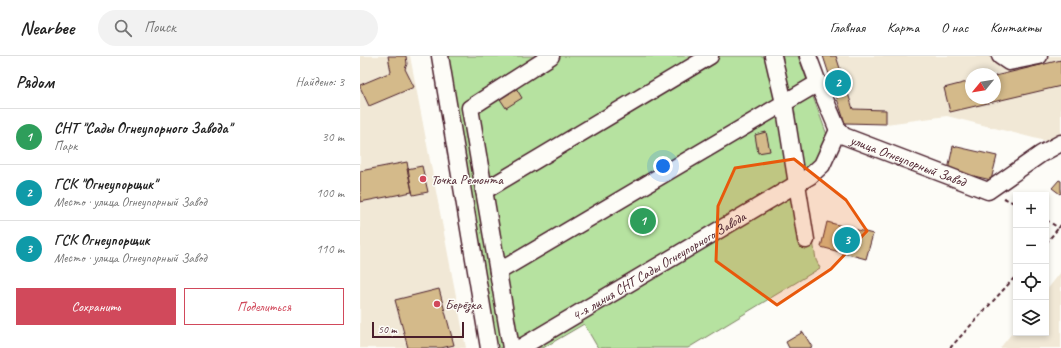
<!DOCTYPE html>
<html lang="ru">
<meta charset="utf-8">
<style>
body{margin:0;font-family:Caveat,sans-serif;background:#f2f2f2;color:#222}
.controls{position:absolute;right:12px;bottom:12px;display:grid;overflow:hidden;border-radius:0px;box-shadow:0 2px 6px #0003}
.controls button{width:36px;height:36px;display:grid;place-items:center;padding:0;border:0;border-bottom:1px solid #e0e0e0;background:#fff;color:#222;font:20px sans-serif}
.compass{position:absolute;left:605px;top:12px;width:36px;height:36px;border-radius:50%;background:#fff;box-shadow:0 2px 6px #0003;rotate:240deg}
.scale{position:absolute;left:12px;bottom:10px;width:92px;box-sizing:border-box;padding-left:4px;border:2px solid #4a1f2b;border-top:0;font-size:11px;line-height:14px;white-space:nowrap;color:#4a1f2b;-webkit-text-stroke:3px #fdfcf7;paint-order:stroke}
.you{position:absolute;left:303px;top:110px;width:14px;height:14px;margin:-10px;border:3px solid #fff;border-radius:50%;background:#1a73e8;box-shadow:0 0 0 6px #1a73e833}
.badge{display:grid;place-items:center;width:26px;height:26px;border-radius:50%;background:#d1495b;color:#fff;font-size:13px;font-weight:700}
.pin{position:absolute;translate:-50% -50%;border:2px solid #fff;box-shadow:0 1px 4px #0006}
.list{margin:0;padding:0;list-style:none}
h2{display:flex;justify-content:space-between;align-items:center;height:52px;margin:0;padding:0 16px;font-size:17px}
h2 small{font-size:13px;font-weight:400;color:#767676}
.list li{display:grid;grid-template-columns:26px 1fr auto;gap:12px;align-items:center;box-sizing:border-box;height:56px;padding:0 16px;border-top:1px solid #e0e0e0}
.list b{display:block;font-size:15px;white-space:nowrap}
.list p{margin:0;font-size:13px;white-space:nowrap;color:#767676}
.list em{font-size:13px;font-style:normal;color:#767676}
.actions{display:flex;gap:8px;padding:12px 16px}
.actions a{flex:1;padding:9px 0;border:1px solid #d1495b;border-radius:0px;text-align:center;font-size:14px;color:#d1495b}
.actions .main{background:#d1495b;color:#fff}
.icon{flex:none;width:22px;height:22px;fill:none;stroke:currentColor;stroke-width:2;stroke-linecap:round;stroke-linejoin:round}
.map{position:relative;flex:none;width:701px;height:292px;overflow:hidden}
header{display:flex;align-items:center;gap:24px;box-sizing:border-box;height:56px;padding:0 20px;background:#fff;border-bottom:1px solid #e0e0e0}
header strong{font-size:19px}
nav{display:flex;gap:22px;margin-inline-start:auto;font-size:14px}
.search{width:280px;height:36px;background:#f2f2f2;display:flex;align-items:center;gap:10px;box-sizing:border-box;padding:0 14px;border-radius:22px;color:#767676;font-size:15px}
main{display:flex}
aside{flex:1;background:#fff}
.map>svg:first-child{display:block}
</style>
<header>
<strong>Nearbee</strong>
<div class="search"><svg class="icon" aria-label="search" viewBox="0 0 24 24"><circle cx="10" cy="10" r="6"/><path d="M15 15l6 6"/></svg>Поиск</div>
<nav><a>Главная</a><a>Карта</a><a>О нас</a><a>Контакты</a></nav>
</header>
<main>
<aside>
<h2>Рядом<small>Найдено: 3</small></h2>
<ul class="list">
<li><span class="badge" style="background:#2e9e5b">1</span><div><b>СНТ &quot;Сады Огнеупорного Завода&quot;</b><p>Парк</p></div><em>30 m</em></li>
<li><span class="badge" style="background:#0f9aa8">2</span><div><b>ГСК &quot;Огнеупорщик&quot;</b><p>Место · улица Огнеупорный Завод</p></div><em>100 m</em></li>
<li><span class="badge" style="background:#0f9aa8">3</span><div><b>ГСК Огнеупорщик</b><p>Место · улица Огнеупорный Завод</p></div><em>110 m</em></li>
</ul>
<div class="actions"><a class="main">Сохранить</a><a>Поделиться</a></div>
</aside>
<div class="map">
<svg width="701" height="292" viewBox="0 0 701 292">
<rect width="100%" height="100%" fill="#fdfcf7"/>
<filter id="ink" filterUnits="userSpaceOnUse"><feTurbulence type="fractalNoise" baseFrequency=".025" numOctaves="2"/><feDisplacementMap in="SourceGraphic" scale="8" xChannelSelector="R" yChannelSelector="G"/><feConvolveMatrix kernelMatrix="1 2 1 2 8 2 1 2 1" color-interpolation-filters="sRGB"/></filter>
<g filter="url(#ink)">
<!-- built -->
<path fill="#f1e8d6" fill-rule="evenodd" d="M0 0H50L106 292H0Z
M476 0H701V89L587 60 526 68V54L493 53ZM611 18H635V42H611Z
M701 216V292H640L656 272V277H686V235Z"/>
<!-- green -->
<path fill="#b6e2a0" stroke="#808066" d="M86 0H438L470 87 444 126 456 204 460 212 328 292H238L224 268 183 292H137Z"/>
<!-- building -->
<path fill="#d4ba8a" stroke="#4a1f2b" d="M28 0H46L47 8 45 13 54 31 9 50 0 31V29L31 16Z
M463 0H476L493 53 526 54V68L485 67Z
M701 4V30L590 56 584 32 611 25V42H635V20Z
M153 27 162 42 146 52 136 37Z
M406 76 410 95 398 97 395 79Z
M593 90 637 100 631 124 588 114Z
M47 106 52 136 0 146V115Z
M62 110 68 136 53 139 47 113Z
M699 124 701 125V137L700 138 692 132Z
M467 166 513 178 506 203 461 191Z
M79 233 94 289 81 292H48L35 244Z
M443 276 452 291 449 292H429L426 286Z"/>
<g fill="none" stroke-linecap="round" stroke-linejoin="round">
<defs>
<g id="minor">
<path d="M80 0 129 292"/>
<path d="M413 0 424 47 446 184"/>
<path id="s1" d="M448 0 458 27 478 74 484 80 628 135 681 98 701 87"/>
<path d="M640 0 649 6 679 0"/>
<path d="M124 135 350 0"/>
<path d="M138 216 458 27"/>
<path d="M151 292 110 52 191 0"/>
<path id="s2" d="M160 292 450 120 462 109 478 74"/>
</g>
</defs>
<!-- minor casing -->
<use href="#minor" stroke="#4a1f2b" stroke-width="19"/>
<!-- path -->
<path stroke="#4a1f2b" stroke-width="2" stroke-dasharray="4 3" stroke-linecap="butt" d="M644 142 656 148
M686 164 699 172
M686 187 701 169
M590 292 656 220"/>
<!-- minor -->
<use href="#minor" stroke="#fdfcf7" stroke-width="16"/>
</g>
</g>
<!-- marked area -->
<path fill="#e8590c" fill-opacity="0.2" stroke="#e8590c" stroke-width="3" stroke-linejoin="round" d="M434 103 486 144 507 175 471 213 417 249 356 205 358 150 375 112Z"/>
<!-- markers -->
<g fill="#d1495b" stroke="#fdfcf7" stroke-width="1.5">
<circle cx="63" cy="123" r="4"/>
<circle cx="77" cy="248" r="4"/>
</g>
<g text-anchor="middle" stroke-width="3" stroke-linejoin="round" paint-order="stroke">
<!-- street labels -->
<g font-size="14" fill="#4a1f2b" stroke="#fdfcf7">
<text dy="5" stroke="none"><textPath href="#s1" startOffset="157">улица Огнеупорный Завод</textPath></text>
<text dy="5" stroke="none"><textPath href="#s2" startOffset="161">4-я линия СНТ Сады Огнеупорного Завода</textPath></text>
</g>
<!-- poi labels -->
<g font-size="14" fill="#4a1f2b" stroke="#fdfcf7" text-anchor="start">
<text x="71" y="128">Точка Ремонта</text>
<text x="85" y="253">Берёзка</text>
</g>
</g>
</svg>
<div class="controls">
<button>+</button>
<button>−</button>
<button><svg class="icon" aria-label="locate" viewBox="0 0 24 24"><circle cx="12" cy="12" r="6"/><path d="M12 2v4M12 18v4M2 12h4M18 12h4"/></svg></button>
<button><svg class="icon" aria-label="layers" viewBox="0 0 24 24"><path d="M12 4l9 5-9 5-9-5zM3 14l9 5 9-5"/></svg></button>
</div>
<svg class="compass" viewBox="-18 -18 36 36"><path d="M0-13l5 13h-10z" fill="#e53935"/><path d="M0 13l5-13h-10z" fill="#767676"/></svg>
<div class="scale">50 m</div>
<div class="you"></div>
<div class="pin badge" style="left:283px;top:165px;background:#2e9e5b">1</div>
<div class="pin badge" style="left:478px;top:27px;background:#0f9aa8">2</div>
<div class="pin badge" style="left:487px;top:184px;background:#0f9aa8">3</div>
</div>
</main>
